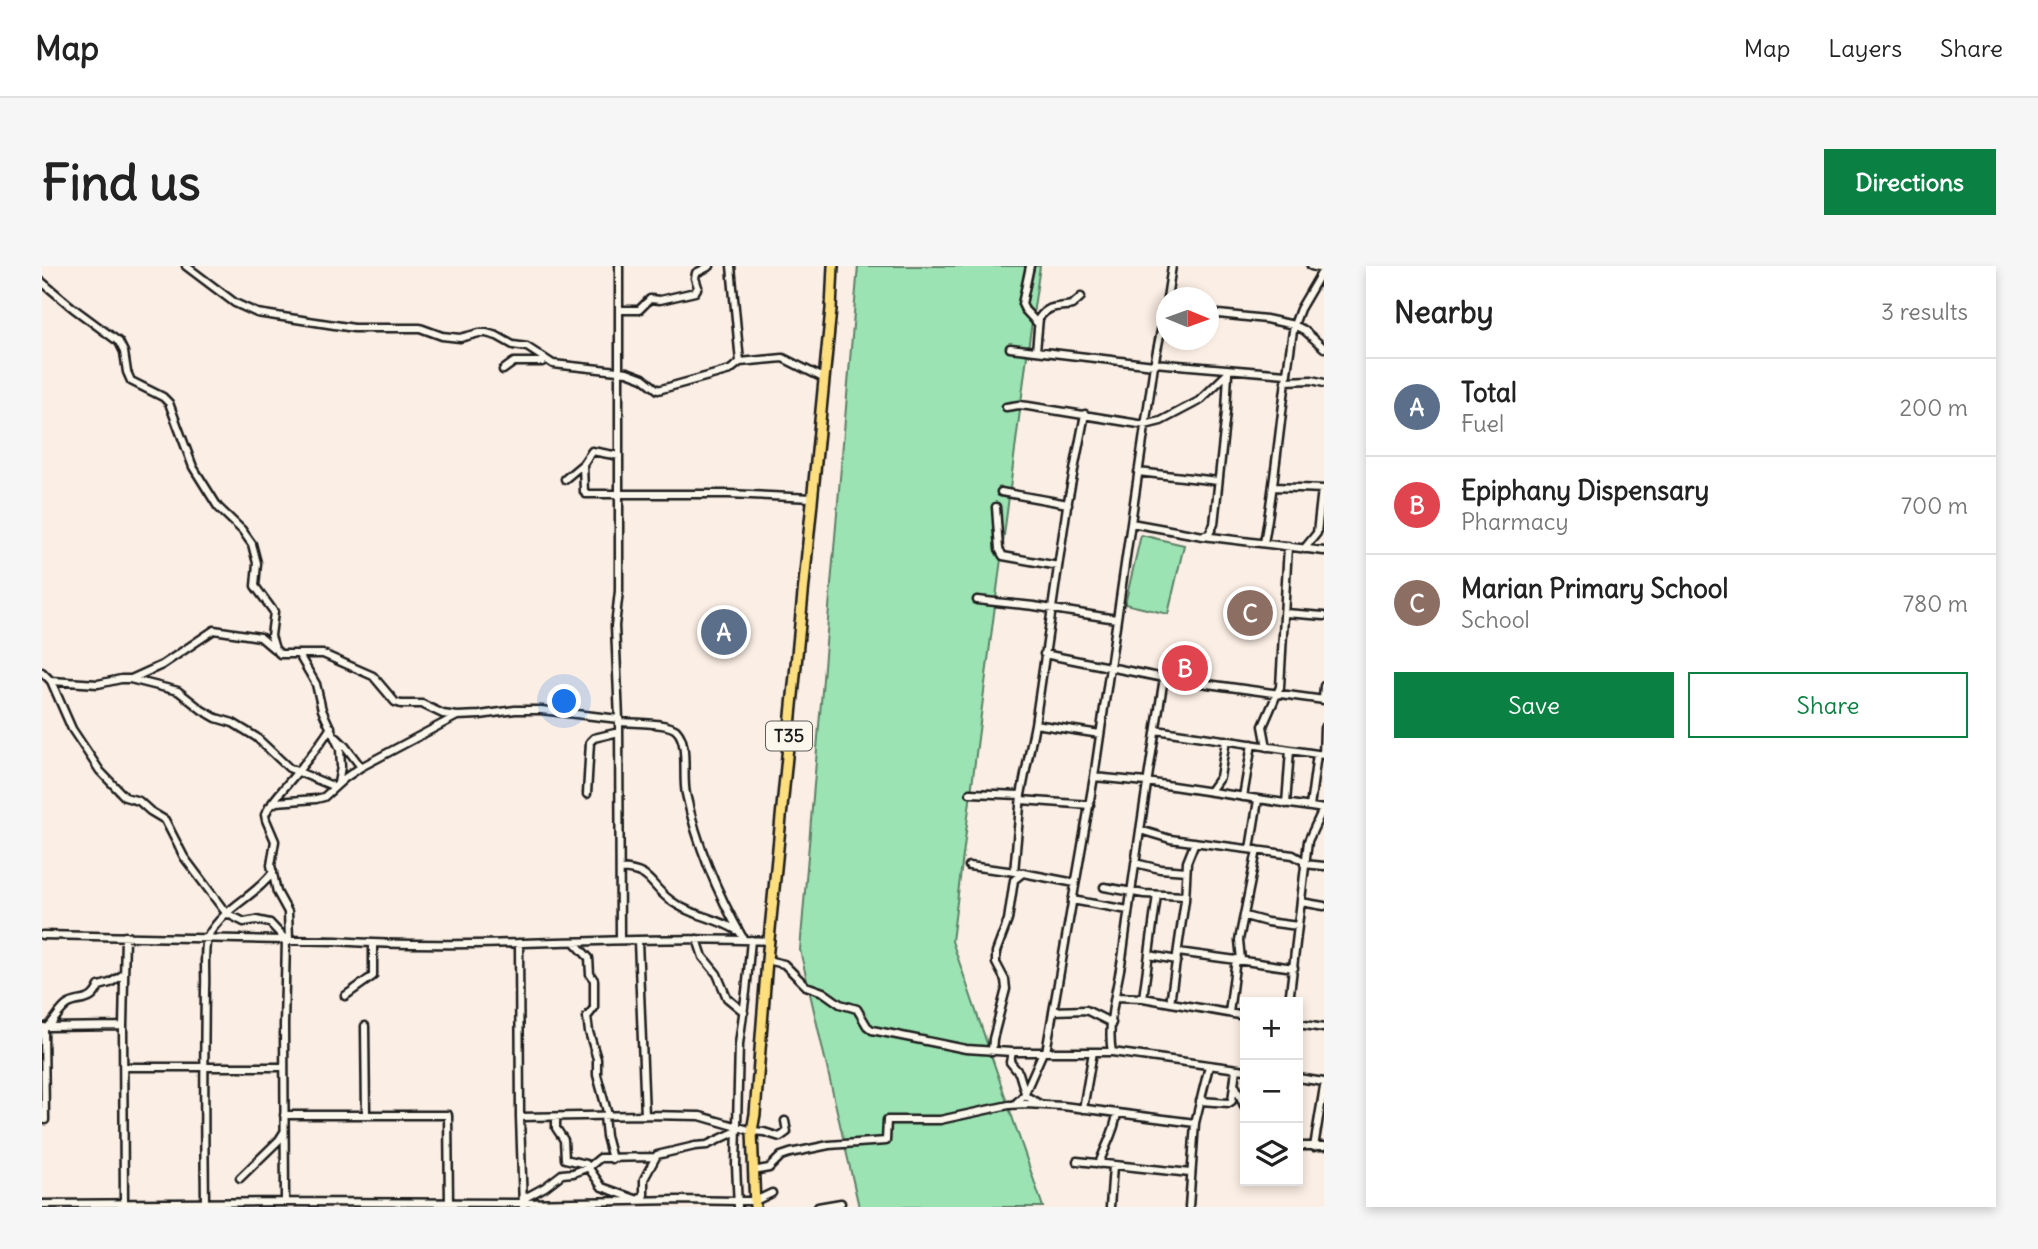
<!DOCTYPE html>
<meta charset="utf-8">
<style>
body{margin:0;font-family:Delius,sans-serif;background:#f6f6f6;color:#222}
.controls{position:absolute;right:21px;bottom:21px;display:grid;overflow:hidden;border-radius:0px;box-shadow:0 4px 10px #0003}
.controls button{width:63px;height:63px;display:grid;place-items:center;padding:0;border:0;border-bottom:2px solid #e0e0e0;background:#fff;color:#222;font:35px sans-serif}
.compass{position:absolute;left:1114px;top:21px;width:63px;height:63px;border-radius:50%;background:#fff;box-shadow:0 4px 10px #0003;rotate:91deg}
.you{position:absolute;left:523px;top:436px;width:24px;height:24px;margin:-18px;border:5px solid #fff;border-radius:50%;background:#1a73e8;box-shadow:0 0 0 10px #1a73e833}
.badge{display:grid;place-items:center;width:46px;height:46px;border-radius:50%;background:#0b8043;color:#fff;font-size:23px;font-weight:700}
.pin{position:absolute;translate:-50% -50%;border:4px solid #fff;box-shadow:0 2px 7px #0006}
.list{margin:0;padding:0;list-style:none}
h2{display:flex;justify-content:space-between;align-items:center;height:91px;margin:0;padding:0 28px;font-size:30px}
h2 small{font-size:23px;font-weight:400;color:#767676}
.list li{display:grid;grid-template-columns:46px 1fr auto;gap:21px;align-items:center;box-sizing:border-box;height:98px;padding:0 28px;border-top:2px solid #e0e0e0}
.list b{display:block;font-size:26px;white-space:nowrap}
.list p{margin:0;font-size:23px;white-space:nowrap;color:#767676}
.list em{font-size:23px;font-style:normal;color:#767676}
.actions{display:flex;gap:14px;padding:21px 28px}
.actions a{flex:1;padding:16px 0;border:2px solid #0b8043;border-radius:0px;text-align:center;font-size:24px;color:#0b8043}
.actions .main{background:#0b8043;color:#fff}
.icon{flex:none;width:38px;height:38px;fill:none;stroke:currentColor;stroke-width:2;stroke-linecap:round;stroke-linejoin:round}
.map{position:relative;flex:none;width:1282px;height:941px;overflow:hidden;border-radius:0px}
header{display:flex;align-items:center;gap:42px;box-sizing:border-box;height:98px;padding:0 35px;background:#fff;border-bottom:2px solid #e0e0e0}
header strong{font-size:33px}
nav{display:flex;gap:38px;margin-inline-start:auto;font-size:24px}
.intro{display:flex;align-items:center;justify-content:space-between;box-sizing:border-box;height:168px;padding:0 42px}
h1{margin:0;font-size:49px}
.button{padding:18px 32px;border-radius:0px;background:#0b8043;color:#fff;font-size:24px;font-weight:700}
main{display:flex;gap:42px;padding:0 42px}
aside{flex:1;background:#fff;border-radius:0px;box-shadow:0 4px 10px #0003}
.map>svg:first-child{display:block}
</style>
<header>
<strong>Map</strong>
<nav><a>Map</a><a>Layers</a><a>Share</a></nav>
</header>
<div class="intro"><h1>Find us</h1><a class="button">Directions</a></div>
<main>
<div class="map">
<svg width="1282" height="941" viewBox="0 0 1282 941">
<rect width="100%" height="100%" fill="#fbeee4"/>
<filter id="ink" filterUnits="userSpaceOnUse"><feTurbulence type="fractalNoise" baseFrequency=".0143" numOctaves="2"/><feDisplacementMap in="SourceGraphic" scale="14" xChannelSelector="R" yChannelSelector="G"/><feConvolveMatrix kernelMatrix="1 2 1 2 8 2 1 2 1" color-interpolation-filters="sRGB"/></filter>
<g filter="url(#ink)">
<!-- green -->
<path fill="#9be3b2" stroke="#5c8067" stroke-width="2" d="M816 0H998L985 90 910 675 1001 941H817L758 684Z
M1099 269 1142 279 1126 348 1083 338Z"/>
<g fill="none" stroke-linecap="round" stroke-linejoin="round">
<defs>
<path id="minor" d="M144 0 193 37 215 47 312 62H378L400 70 418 72 437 67H444L455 70 471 79 485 81 511 98 585 106 601 112 616 124 688 104 698 96
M577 0V325L573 360 577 453 578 674
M689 0 698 96 741 92 781 112
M988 0 980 38 983 44 996 58
M1269 0 1281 3
M1282 2 1258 43 1252 59 1262 64 1282 82
M0 16 31 42 77 76 82 86 85 106 89 115 121 131 127 137 151 201 176 241 200 264 210 278 215 297 213 320 232 346 229 370 233 383 238 388H281L331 410 353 436 359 438H380L401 448 415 450 438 449 473 444H499L577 453
M1125 32 1130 0
M578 44H597L608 33 618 34 653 26 656 21 653 12 654 7 668 0
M1167 47 1224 53 1252 59C1240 132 1235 205 1222 277
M968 82 1112 99
M994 85 997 52C1008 38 1015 42 1030 39L1039 31
M1112 97 1244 108
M461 104 472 96H500L503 94
M1243 115 1270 114 1282 117
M964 141 977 139 986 140 1103 159 1119 155 1157 135 1186 107
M541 198 542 226 544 228H687L770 232
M1096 206 1176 215
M523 213 541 198 550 185 577 190
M1232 221 1282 223
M959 226 1026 238
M954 241 957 283 961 290 1016 300
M1089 257 1161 270 1282 285
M1163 269 1167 268 1172 258 1184 146 1186 107
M1262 283 1275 267 1280 223
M935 334 992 340 1074 353
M1243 347 1282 350
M1002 388 1122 412 1282 434
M257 389 274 418 280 444 298 483 299 501 296 517
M0 406 9 415 30 463 58 505 83 531 97 535 108 545 123 554 142 591 184 647 202 656 214 654 228 657 244 674 242 759 243 936
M89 413 120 399 172 364 218 371 231 382
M9 415 56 418 79 413H88L136 425 160 444 174 452 191 457 214 471 247 502 293 521
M1281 434 1282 420
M577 456C590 457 628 456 635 465 647 478 640 510 644 528 655 579 676 629 702 674
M993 458 1058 468
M1114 464 1282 489
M295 472 303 480 319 501
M1225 481 1221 460 1238 421 1246 280
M1281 489 1282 462
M1052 511 1104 516 1282 543
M1168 525 1178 511 1184 474
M928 527 979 529
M545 528 548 476 552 472 577 466
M1201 531 1210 478
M979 534 1048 539
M230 537C249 512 272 489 289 461
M1244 538 1248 484
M1268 541 1275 488
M1098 564 1128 573 1251 589 1263 596
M1208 583 1216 534
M1093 597 1118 603 1144 605
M1262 598 1282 600
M927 600 981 607 1033 617
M578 603C611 605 606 618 628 634 647 649 673 651 694 664
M972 606 979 529 993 458 1025 240 1043 148
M1062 621 1102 628 1143 630
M1030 634 1086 644
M1259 636 1282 640
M1203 650 1225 656 1256 660
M0 669 294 675C439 685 583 668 728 675
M655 673 661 691 675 708 685 732 702 746
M247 674 246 646 235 626 229 599 233 575 224 554 223 549 227 541 234 536 274 533 282 531 303 512 319 501 415 450
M596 675 603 849
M532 676 547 692 548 708 552 714V742L545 751 547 766 555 793V809L566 849
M477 677 478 851 481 941
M1136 686 1252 702
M1107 689 1135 694
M725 694 742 698 764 720 781 726 798 738 815 743 825 760 830 764 924 783 970 786H1070L1203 804
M1199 694 1197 674 1215 584
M303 730 331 710V677
M1073 731 1101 732 1203 750
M1101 732 1115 629
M1247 736 1266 575 1281 543
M1128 737 1143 634 1145 596 1153 576
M1011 745 1044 744 1070 757
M1187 747 1194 693
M1256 758 1282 762
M323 760 324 848
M2 761 3 854
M6 761C12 755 18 744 25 739 38 731 49 739 57 720L68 717 82 708
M6 761 81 760
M950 786 951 773 964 723 963 714 954 697V686L966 654 972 614 981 607
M970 786 968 796 977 807 984 830 998 838
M1004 786 1052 511 1112 99 1125 35
M1070 786C1064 756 1077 716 1081 686 1093 594 1107 503 1122 412
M82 801H242
M1256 812 1282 816
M1194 821 1203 842
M1158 835 1187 837 1190 835 1194 803
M973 838 982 829 1001 786
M1041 843 1051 786
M242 849H406L407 939
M562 850 564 870 570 893
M478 851 603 849 658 850 710 865 722 866 738 871 745 866 743 855
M514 851V862L522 874 523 893 544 898 560 921 596 934
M1256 880H1282
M1272 881 1282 821
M1035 895 1148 907
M1057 898C1063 880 1073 866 1075 847
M711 905 727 902 739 890 748 887 787 879 844 875 845 854H898L967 839 983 838 1021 840 1153 857
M198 912 237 874 242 866
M481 933 503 921 520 908 531 907 547 901 558 892 613 891
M595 935 602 929V913L615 889 653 880 665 879 695 865
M82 937 81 760 83 670
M0 938 243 936 481 937 636 934 695 935H713L730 927
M163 938C162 866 162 795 163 723 164 710 161 680 166 670 183 640 213 631 231 606
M696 941 694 899 697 778 704 726 709 674
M776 941 799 937
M1068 941 1071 900
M1147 941 1153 857 1167 800"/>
<path id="highway" d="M713 941 710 865 713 848 725 694 789 43 791 0"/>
</defs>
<!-- minor casing -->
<use href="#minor" stroke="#1c1c1c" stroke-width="11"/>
<!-- highway casing -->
<use href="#highway" stroke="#1c1c1c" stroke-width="14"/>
<!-- minor -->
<use href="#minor" stroke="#fbf7ec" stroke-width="6"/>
<!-- highway -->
<use href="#highway" stroke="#fddf80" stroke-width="9"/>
</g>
</g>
<g text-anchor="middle" stroke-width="6" stroke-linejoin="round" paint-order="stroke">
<!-- shield labels -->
<rect fill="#fbf7ec" stroke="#5f5e5a" stroke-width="2" x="724" y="455.5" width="46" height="29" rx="5"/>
<g font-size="18" font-weight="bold" fill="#1c1c1c">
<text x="747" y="476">T35</text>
</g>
</g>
</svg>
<div class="controls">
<button>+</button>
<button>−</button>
<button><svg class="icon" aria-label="layers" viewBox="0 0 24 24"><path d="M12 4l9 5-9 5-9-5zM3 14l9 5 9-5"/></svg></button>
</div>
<svg class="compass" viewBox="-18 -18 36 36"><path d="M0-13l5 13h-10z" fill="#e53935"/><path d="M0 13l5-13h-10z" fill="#767676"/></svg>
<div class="you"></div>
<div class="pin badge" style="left:682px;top:366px;background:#5c6f8a">A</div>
<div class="pin badge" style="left:1143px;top:402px;background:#e0444e">B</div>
<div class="pin badge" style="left:1208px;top:347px;background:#8d6e63">C</div>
</div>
<aside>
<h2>Nearby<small>3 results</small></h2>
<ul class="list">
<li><span class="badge" style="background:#5c6f8a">A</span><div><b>Total</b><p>Fuel</p></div><em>200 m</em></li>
<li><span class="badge" style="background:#e0444e">B</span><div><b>Epiphany Dispensary</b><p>Pharmacy</p></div><em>700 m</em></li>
<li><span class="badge" style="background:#8d6e63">C</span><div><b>Marian Primary School</b><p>School</p></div><em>780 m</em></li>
</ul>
<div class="actions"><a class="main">Save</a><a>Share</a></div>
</aside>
</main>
